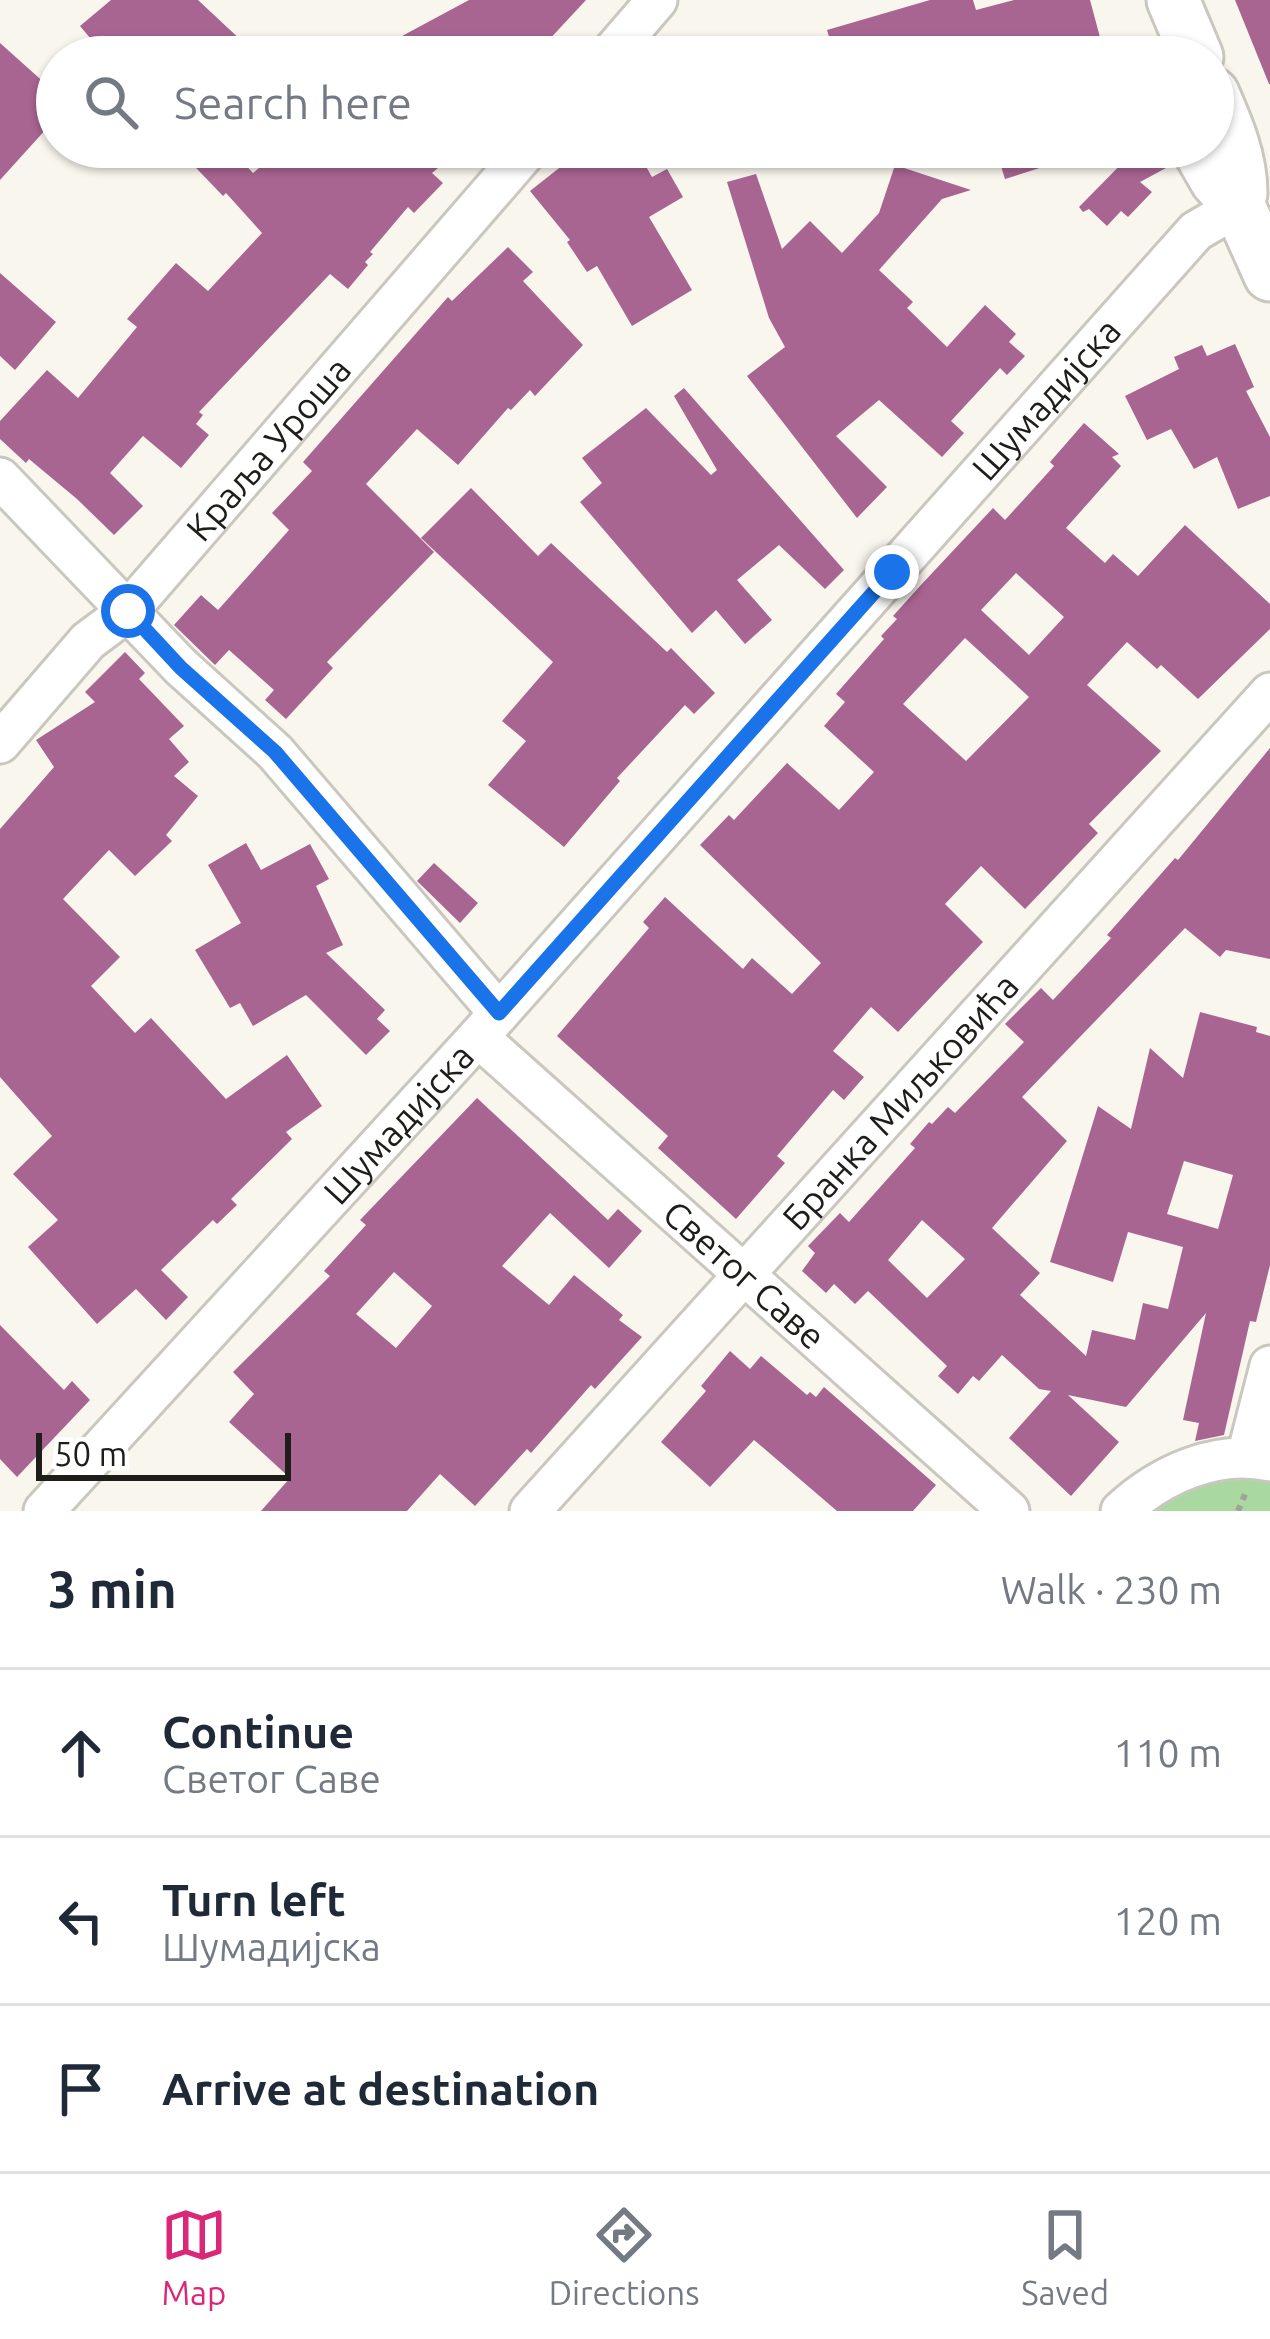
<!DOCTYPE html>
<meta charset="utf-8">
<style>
body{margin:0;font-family:Ubuntu,sans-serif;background:#f2f2f3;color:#1f2937}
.scale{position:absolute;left:36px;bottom:30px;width:255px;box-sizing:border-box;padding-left:12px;border:6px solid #1e1d1a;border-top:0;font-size:33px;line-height:42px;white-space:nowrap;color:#1e1d1a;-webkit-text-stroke:9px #fff;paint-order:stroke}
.stop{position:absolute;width:36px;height:36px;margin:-27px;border:9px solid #1a73e8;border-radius:50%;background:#fff}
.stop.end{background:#1a73e8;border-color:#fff;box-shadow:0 3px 12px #0008}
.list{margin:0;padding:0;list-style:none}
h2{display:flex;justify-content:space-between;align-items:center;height:156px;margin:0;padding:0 48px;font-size:51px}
h2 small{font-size:39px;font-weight:400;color:#747a83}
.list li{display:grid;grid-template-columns:78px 1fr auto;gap:36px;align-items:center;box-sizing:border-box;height:168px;padding:0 48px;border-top:3px solid #e0e1e3}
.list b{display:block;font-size:45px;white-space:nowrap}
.list p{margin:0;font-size:39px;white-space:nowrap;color:#747a83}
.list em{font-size:39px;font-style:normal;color:#747a83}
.icon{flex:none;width:66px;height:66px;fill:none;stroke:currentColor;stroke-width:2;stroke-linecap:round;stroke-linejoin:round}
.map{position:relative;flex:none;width:1270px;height:1511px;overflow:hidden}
.search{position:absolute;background:#fff;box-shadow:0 3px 9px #0004;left:36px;right:36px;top:36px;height:132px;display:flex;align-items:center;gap:30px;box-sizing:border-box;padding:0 42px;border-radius:66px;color:#747a83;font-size:45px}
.sheet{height:660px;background:#fff}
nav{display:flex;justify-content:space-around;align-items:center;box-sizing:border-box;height:168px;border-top:3px solid #e0e1e3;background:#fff;font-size:33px;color:#747a83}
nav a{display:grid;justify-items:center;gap:6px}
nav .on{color:#db2777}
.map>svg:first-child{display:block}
</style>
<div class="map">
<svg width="1270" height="1511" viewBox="0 0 1270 1511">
<rect width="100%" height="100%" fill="#f9f6ee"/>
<!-- green -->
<path fill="#a9d8a1" d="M1236 1469 1270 1482V1511H1143Z"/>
<!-- building -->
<path fill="#a96592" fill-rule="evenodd" d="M111 0H198L259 57H106L80 26Z
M469 0H586L533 57H471L463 48 448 57H363Z
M930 0H973L976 10 1014 0H1090L1101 41 1089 44 1093 57H835L827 30Z
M1235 0H1270V84H1269Z
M0 43 57 94V117L0 180Z
M176 147H214L228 162 236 155 253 173 283 147H463L432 173 443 183 414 213 408 207 370 252 373 254 365 262 368 265 348 289 330 274 199 412 203 415 196 424 209 435 181 468 143 436 110 473 143 506 114 535 77 499 29 459 26 463 0 439V421L47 370 78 398 137 327 127 319 176 263 208 291 262 233 226 193 223 196Z
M598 147H635L652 177 667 169 683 197 649 217 692 290 632 326 597 266 587 272 567 242 570 240 530 191 568 161Z
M995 147H1086L1087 153 1005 179Z
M1138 147H1155L1166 168 1140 182 1152 192 1128 217 1121 211 1107 226 1089 209 1083 212 1079 207Z
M895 165 971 190 942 199 879 270 913 302 907 308 947 347 985 305 1016 334 1009 342 1025 356 1007 375 1000 368 951 421 964 433 942 457 879 400 836 436 887 487 857 518 747 376 785 347 769 318 727 182 756 174 782 249 810 221 842 253 879 213Z
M508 247 533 272 523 281 583 345 535 396 530 390 511 410 508 408 458 465 417 429 366 484 434 552 327 662 333 668 286 719 265 700 274 690 229 650 215 665 174 625 201 595 218 610 289 530 272 513 312 471 303 462 448 297 452 301Z
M0 273 56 322 15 370 0 356Z
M1235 344 1254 387 1246 391 1270 437V496L1238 509 1217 457 1194 469 1171 429 1147 440 1125 396 1179 369 1174 357 1202 345 1207 356Z
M684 388 844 570 825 589 779 545 737 580 772 620 745 644 716 610 692 633 580 502 602 483 582 458 646 408 711 475 717 470 674 396Z
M1084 423 1119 454 1112 457 1121 466 1066 528 1105 563 1113 554 1138 576 1185 525 1270 604V629L1198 699 1161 665 1157 669 1127 642 1087 685 1161 751 1089 824 1098 833 1025 909 981 866 945 904 983 942 898 1032 871 1007 833 1051 864 1077 844 1100 833 1090 777 1156 785 1163 736 1219 658 1148 668 1136 557 1036 649 928 643 922 665 897 743 969 752 958 792 994 821 963 700 845 729 815 734 820 787 763 839 810 874 772 824 726 845 702 836 694 884 639 881 636 897 619 893 616 920 586 993 508 1005 520 1054 466 1050 462ZM1016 573 1064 617 1029 655 981 610ZM965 638 1029 697 966 761 903 704Z
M471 488 538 556 551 543 667 652 671 648 715 693 694 714 685 705 617 778 620 781 564 847 488 785 526 741 502 721 553 662 421 538Z
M125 652 145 673 139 679 184 726 169 739 189 762 174 776 198 796 166 835 172 841 135 876 109 850 63 899 120 957 91 986 135 1033 151 1018 226 1099 287 1055 322 1106 286 1132 292 1139 231 1199 237 1205 217 1224 213 1220 161 1270 188 1297 166 1320 136 1289 97 1324 28 1247 58 1220 13 1174 52 1136 0 1077V829L54 767 36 740 95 702 85 692Z
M1270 748V959L1226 950 1220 957 1185 928 1022 1097 1067 1141 992 1228 1040 1273 1020 1295 1086 1356 1092 1330 1135 1340 1143 1303 1168 1309 1183 1247 1128 1232 1113 1282 1050 1262 1098 1106 1131 1129 1150 1048 1183 1078 1200 1012 1257 1027 1256 1032 1270 1036V1265L1256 1322 1250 1321 1224 1435 1195 1441 1199 1423 1183 1420 1206 1313 1126 1407 1068 1395 1119 1442 1071 1496 1009 1438 1051 1391 1039 1389 1002 1355 979 1381 973 1376 958 1394 938 1376 947 1366 868 1291 855 1304 834 1284 826 1293 802 1271 815 1253 808 1246 840 1213 849 1222 915 1148 910 1144 929 1122 932 1124 948 1107 955 1113 1024 1042 1005 1024 1041 988 1053 1000 1111 938 1107 935 1175 858 1178 860ZM1184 1161 1233 1175 1218 1229 1167 1214ZM922 1220 965 1259 927 1298 888 1260Z
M246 843 261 870 310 844 329 879 316 886 343 945 326 953 385 1010 377 1019 390 1031 366 1055 306 995 253 1026 240 1003 230 1008 195 950 241 923 208 865Z
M434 863 478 903 460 923 417 881Z
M477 1098 608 1220 618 1209 642 1231 609 1268 550 1213 502 1266 549 1305 574 1275 623 1315 619 1320 642 1337 595 1389 591 1385 531 1453 527 1449 475 1506 440 1474 407 1511H261L290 1478 229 1422 254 1394 233 1372 330 1276 324 1271 366 1225 360 1220ZM394 1272 432 1306 396 1348 356 1314Z
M0 1325 64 1390 72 1381 90 1400 17 1477 0 1459Z
M730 1351 750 1369 761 1356 807 1395 810 1392 816 1397 824 1387 936 1485 913 1511H837L754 1440 710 1487 661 1442 706 1391 701 1386Z"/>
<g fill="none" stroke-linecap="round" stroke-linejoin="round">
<defs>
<g id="minor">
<path d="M608 57 657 0"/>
<path d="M0 478 181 667 275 752 499 1013"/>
<path id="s1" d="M0 743 88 641 128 611 530 147"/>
<path id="s2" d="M478 1037 1009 1511"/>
<path d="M1247 1456 1270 1366"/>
<path id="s3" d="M44 1511 478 1037 1196 231 1239 206"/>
<path id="s4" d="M530 1511 1270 693"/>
<path d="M1121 1511C1160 1475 1216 1449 1270 1461"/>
</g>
<path id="major" d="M1173 0 1197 57
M1213 94C1227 126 1241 158 1241 193
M1197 147 1216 180 1239 206 1270 275"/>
</defs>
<!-- minor casing -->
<use href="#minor" stroke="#cac7bf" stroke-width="45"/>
<!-- major casing -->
<use href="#major" stroke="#cac7bf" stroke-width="57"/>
<!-- path -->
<path stroke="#a3a19b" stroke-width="6" stroke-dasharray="6 6" stroke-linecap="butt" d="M1238 1511 1246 1492"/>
<!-- minor -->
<use href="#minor" stroke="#fff" stroke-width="39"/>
<!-- major -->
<use href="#major" stroke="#fff" stroke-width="51"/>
</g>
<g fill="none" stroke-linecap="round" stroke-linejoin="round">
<!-- route -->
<path stroke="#1a73e8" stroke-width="15" d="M128 611 181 668 275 752 499 1013 892 572"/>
</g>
<g text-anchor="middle" stroke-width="12" stroke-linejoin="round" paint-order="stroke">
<!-- street labels -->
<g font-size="36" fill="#1e1d1a" stroke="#fff">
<text dy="13" stroke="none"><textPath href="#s3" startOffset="1497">Шумадијска</textPath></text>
<text dy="13" stroke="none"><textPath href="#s1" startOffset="399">Краља Уроша</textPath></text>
<text dy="13" stroke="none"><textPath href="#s4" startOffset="552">Бранка Миљковића</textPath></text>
<text dy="13" stroke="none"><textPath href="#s3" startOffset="525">Шумадијска</textPath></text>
<text dy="13" stroke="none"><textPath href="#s2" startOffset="357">Светог Саве</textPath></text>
</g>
</g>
</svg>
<div class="scale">50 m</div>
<div class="stop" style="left:128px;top:611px"></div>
<div class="stop end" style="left:892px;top:572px"></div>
<div class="search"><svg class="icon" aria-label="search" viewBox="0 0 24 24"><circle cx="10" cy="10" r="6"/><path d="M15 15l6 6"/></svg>Search here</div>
</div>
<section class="sheet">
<h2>3 min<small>Walk · 230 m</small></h2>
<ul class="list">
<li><svg class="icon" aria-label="ahead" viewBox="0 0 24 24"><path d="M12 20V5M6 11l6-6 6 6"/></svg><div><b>Continue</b><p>Светог Саве</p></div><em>110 m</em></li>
<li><svg class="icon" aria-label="left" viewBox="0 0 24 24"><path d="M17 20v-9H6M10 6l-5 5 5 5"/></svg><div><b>Turn left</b><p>Шумадијска</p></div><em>120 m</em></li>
<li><svg class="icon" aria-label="arrive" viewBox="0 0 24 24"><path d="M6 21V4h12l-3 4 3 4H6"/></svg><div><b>Arrive at destination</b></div></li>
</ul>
</section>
<nav>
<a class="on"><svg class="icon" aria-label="map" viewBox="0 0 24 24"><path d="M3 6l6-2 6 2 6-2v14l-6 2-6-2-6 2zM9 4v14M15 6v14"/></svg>Map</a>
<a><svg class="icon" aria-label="directions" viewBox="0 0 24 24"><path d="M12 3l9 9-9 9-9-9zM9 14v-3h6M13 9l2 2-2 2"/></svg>Directions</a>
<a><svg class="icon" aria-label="saved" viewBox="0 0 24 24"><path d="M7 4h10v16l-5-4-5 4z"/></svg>Saved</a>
</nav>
